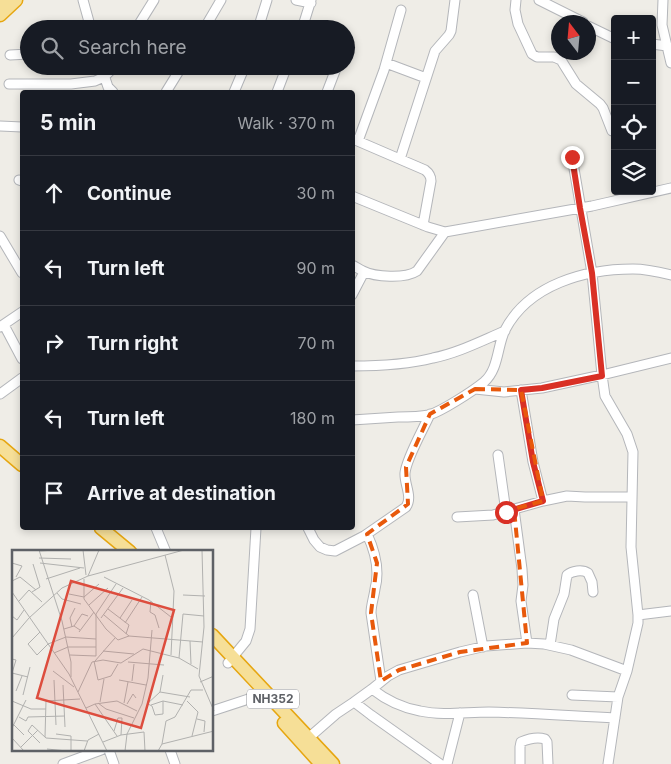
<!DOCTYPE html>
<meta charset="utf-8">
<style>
body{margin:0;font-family:Inter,sans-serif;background:#20242c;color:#f1f3f6}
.controls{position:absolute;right:15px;top:15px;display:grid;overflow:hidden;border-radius:5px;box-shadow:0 2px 8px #0003}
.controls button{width:45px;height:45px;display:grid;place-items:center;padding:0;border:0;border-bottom:1px solid #363941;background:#171b24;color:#f1f3f6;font:25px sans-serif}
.compass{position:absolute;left:551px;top:15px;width:45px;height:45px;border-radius:50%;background:#171b24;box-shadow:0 2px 8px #0003;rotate:344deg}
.stop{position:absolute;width:15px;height:15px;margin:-11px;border:4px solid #d93025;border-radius:50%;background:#fff}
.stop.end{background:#d93025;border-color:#fff;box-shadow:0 1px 5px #0008}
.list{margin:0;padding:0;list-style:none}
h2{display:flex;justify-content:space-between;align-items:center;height:65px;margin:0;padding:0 20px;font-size:21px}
h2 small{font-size:16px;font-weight:400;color:#9ea1a6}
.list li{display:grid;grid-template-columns:32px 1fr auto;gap:15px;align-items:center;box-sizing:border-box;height:75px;padding:0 20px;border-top:1px solid #363941}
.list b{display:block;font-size:19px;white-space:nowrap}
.list em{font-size:16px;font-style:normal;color:#9ea1a6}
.icon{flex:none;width:28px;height:28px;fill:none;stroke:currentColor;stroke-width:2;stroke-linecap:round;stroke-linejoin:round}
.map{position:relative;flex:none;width:671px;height:764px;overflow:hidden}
.search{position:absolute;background:#171b24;box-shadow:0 2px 8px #0003;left:20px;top:20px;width:335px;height:55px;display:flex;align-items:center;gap:12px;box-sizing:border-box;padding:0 18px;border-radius:28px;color:#9ea1a6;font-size:19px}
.panel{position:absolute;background:#171b24;box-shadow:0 2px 8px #0003;left:20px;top:90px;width:335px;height:440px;border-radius:5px}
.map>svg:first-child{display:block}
</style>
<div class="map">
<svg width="671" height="764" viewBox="0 0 671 764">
<rect width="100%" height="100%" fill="#efede7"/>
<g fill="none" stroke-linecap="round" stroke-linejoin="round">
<defs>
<path id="minor" d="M83 0 91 29
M296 0 311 3
M516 0 515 10 518 24 532 54 537 57H554L561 60 576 84 600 104 603 108 612 131
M539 0 583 22
M663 0 662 25 671 63
M588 26 615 39
M136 29 154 0
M204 29 221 0
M258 29 267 0
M302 29 311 0
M652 44 667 46
M10 55 29 54
M386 63 426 78
M101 66 108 87 113 92
M9 84H71L95 81 104 77 115 66
M166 92 182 66
M234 92 245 66
M277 92 287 66
M327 92 337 66
M0 126 22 127
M353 139 425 170C429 173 431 176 431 181L423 225
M358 141 384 70 401 10
M572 157 592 273 602 375 605 396 627 434 633 452 631 547 638 615V623L627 671 618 697 608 764
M400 159 435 51 449 35 451 31 455 0
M19 180 22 181
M352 196 428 227 445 232 592 206 671 188
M0 236 22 273
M352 265C356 267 359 269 363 271 375 277 405 279 417 271L445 232
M352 295 364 272
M4 325 22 359
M0 327 22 312
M352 366C380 366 406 365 433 358 458 353 481 341 505 331
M475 389 504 392 542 388 602 375 671 358
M521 390 533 462 543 501
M0 394 22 378
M352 420C368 419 383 418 398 417 408 417 419 417 429 415 442 411 473 391 484 382 499 369 497 346 505 330 529 284 586 269 633 269 646 269 659 272 671 275
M498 455 506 512
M514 509 522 569 523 585 521 601 527 643
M457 517 493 515 543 501 567 496 585 497H632
M156 528 166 552
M308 528 314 540 320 547 327 550 335 551 364 536 406 507C413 497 404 484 405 473 406 459 424 428 430 414
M367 534C375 551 380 570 375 589 374 597 371 605 371 613L381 681
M473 595 483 647
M638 615 671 611
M550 645 554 619 564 594 567 575C572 571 582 569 588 573L592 582 593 592
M228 663 246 641 250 629 256 528
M372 689C386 700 403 708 420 711 443 716 466 712 489 712 531 713 573 716 615 718
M572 695 618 697
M354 702 372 689 388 676 399 670 460 652 486 646 527 643 544 644 571 650 627 671
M212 711 267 693
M305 741 336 714 354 702 371 715 440 764
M109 750 114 764
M170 750 175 764
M63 764 101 750
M447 764 460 713
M520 764V747L521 742C528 739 538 737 545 739L547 742 548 764"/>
<path id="highway" d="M0 1 2 0
M0 15 16 0
M0 446 22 465
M101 528 130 552
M212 635 333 764
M284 723 321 764"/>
</defs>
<!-- minor casing -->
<use href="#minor" stroke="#b4b6ba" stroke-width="11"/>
<!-- highway casing -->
<use href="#highway" stroke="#e6a610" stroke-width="15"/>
<!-- minor -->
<use href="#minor" stroke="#fff" stroke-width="9"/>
<!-- highway -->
<use href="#highway" stroke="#f6df97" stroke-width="12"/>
</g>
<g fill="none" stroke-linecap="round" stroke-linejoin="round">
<!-- route -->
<path stroke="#d93025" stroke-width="6" d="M506 512 543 501 533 462 521 390 542 388 602 376 592 273 580 208 572 157"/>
</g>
<!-- marked area -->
<path fill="none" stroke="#e8590c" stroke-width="4" stroke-dasharray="10 6" stroke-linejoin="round" d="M475 389 521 390 543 501 514 509 527 643 460 652 399 670 381 681 371 613 377 563 367 534 408 504 406 467 430 414Z"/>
<g text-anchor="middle" stroke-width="5" stroke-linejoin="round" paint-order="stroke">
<!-- shield labels -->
<rect fill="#fff" stroke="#8e9094" stroke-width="1" x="247" y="689.5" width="52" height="19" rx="4"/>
<g font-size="12" font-weight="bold" fill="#5e6166">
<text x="273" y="703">NH352</text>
</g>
</g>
<!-- overview -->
<g transform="translate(12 550)">
<rect width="201" height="201" fill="#efede7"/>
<path fill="none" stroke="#b1b1af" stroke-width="1" d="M27 0 50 71 59 112V127M71 0 74 25M190 0 192 77 187 126 202 161M27 1 44 0M153 5 162 41 159 105M27 8 59 9M0 13 10 16 4 27M28 13 72 18M76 26 172 0M92 27 137 50 159 67M34 29 68 18M72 29V49L94 79 106 90 117 86M0 31 8 27 24 40M0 42 57 124 95 201M20 42 28 37 21 14M45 43 50 49 69 54M57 44 72 47 87 34M171 45 193 46M7 51 17 40 30 52M139 51 138 62 143 65 147 78M77 55 96 38M96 59 117 75 114 84M92 65 117 86 191 92M0 66 5 70 12 60M17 68 50 38 76 26 87 0M89 68 111 38M108 68 120 50M113 73 130 47M62 76 70 64 76 66M60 77 58 68 63 58M52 79 62 76 68 80M28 82 16 94 25 105 36 94 54 87 84 89M67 82 82 62M0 88 17 68M178 91 179 114M91 101 122 104M42 103 56 97H84M58 105 84 106V64L104 34M167 108 171 64 192 66M0 109 4 110 0 123M82 111 86 130 99 126 106 114M83 111 103 88M116 112 152 115M41 121 62 137M0 123 16 127M42 130 44 175M107 130 134 135M120 131 122 114M188 132 202 126M51 135 53 177M4 141 10 126M66 142 80 112 91 110 109 113 131 99 167 108 186 119M148 142 151 125M11 145 18 117M0 151 19 159H34M175 151 186 162 180 186M88 152 92 129M86 153 94 159 122 168M112 153 116 132M83 154 105 151 125 161M115 154 121 144 124 148M135 154 148 142 178 147M136 154 140 156 143 165 151 164V151M139 155 151 151 171 155M74 158 83 154 105 186M7 167 14 171 16 167 53 166M185 169 193 171 192 182M0 173 12 185M0 178 14 150M102 181 106 168H110L109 185M44 184 59 186V201M33 187 34 151 68 149M0 188 12 201M91 192 109 185 132 182 133 201M28 193 16 181 20 175 34 188 75 191M150 194 154 171 163 167 179 140H191M9 197 26 180M35 199 55 201M72 201 76 190 87 184M113 201 115 184 130 154 136 128 140 80M146 201 150 194 202 181"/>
<path fill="#dd4d3e" fill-opacity="0.15" stroke="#dd4d3e" stroke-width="2.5" d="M59 31 162 60 129 178 25 148Z"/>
<rect width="201" height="201" fill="none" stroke="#5e6166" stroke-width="2.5"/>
</g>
</svg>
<div class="controls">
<button>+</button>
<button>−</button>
<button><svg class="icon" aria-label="locate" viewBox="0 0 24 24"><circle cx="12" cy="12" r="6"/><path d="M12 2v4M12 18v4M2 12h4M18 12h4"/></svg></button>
<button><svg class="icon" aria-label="layers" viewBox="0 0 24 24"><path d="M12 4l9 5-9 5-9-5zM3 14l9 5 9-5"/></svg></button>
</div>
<svg class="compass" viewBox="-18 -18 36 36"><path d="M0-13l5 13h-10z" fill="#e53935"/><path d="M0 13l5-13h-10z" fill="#9ea1a6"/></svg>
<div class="stop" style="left:506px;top:512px"></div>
<div class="stop end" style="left:572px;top:157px"></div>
<div class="search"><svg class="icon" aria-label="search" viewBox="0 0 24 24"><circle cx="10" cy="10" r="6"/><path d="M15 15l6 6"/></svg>Search here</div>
<section class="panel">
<h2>5 min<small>Walk · 370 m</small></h2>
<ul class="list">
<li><svg class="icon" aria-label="ahead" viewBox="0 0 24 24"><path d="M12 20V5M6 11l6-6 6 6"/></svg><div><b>Continue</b></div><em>30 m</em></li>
<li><svg class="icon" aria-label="left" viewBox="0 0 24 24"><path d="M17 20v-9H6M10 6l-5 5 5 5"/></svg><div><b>Turn left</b></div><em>90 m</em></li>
<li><svg class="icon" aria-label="right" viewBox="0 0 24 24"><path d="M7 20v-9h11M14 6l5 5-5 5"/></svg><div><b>Turn right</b></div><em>70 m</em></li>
<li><svg class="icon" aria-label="left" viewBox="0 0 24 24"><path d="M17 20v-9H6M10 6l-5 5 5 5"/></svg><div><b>Turn left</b></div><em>180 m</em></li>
<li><svg class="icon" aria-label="arrive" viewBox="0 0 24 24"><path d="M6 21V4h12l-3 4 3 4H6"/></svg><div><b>Arrive at destination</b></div></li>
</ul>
</section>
</div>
